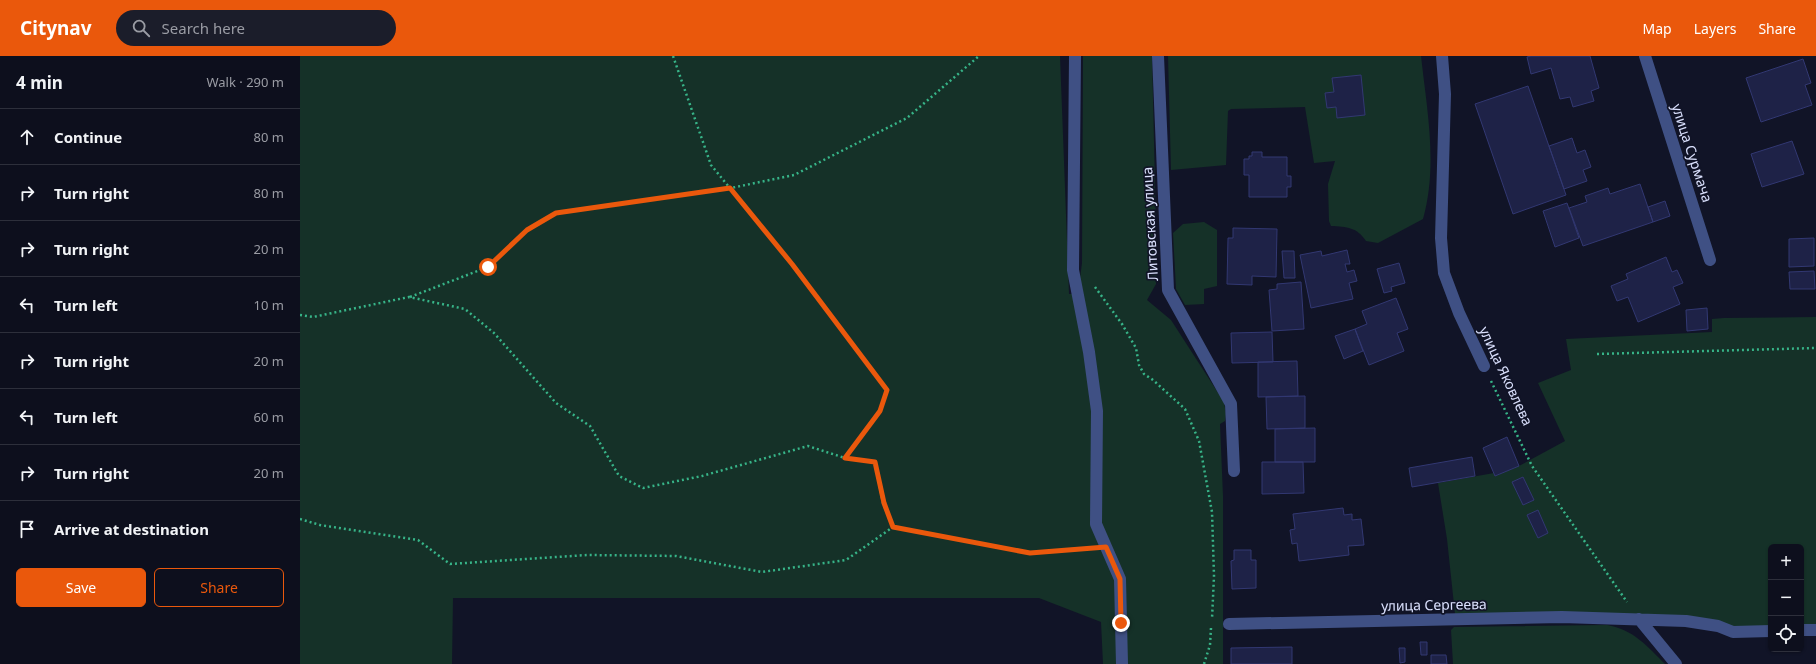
<!DOCTYPE html>
<meta charset="utf-8">
<style>
body{margin:0;font-family:"Noto Sans",sans-serif;background:#1b1d2a;color:#f1f3f6}
.controls{position:absolute;right:12px;bottom:12px;display:grid;overflow:hidden;border-radius:6px;box-shadow:0 1px 3px #0004}
.controls button{width:36px;height:36px;display:grid;place-items:center;padding:0;border:0;border-bottom:1px solid #2d2f3b;background:#0d0f1d;color:#f1f3f6;font:20px sans-serif}
.stop{position:absolute;width:12px;height:12px;margin:-9px;border:3px solid #ea580c;border-radius:50%;background:#fff}
.stop.end{background:#ea580c;border-color:#fff;box-shadow:0 1px 4px #0008}
.list{margin:0;padding:0;list-style:none}
h2{display:flex;justify-content:space-between;align-items:center;height:52px;margin:0;padding:0 16px;font-size:17px}
h2 small{font-size:13px;font-weight:400;color:#9a9ca4}
.list li{display:grid;grid-template-columns:26px 1fr auto;gap:12px;align-items:center;box-sizing:border-box;height:56px;padding:0 16px;border-top:1px solid #2d2f3b}
.list b{display:block;font-size:15px;white-space:nowrap}
.list em{font-size:13px;font-style:normal;color:#9a9ca4}
.actions{display:flex;gap:8px;padding:12px 16px}
.actions a{flex:1;padding:9px 0;border:1px solid #ea580c;border-radius:6px;text-align:center;font-size:14px;color:#ea580c}
.actions .main{background:#ea580c;color:#fff}
.icon{flex:none;width:22px;height:22px;fill:none;stroke:currentColor;stroke-width:2;stroke-linecap:round;stroke-linejoin:round}
.map{position:relative;flex:none;width:1516px;height:608px;overflow:hidden}
header{display:flex;align-items:center;gap:24px;box-sizing:border-box;height:56px;padding:0 20px;background:#ea580c;color:#fff}
header strong{font-size:19px}
nav{display:flex;gap:22px;margin-inline-start:auto;font-size:14px}
.search{width:280px;height:36px;background:#1b1d2a;display:flex;align-items:center;gap:10px;box-sizing:border-box;padding:0 14px;border-radius:22px;color:#9a9ca4;font-size:15px}
main{display:flex}
aside{flex:1;background:#0d0f1d}
.map>svg:first-child{display:block}
</style>
<header>
<strong>Citynav</strong>
<div class="search"><svg class="icon" aria-label="search" viewBox="0 0 24 24"><circle cx="10" cy="10" r="6"/><path d="M15 15l6 6"/></svg>Search here</div>
<nav><a>Map</a><a>Layers</a><a>Share</a></nav>
</header>
<main>
<aside>
<h2>4 min<small>Walk · 290 m</small></h2>
<ul class="list">
<li><svg class="icon" aria-label="ahead" viewBox="0 0 24 24"><path d="M12 20V5M6 11l6-6 6 6"/></svg><div><b>Continue</b></div><em>80 m</em></li>
<li><svg class="icon" aria-label="right" viewBox="0 0 24 24"><path d="M7 20v-9h11M14 6l5 5-5 5"/></svg><div><b>Turn right</b></div><em>80 m</em></li>
<li><svg class="icon" aria-label="right" viewBox="0 0 24 24"><path d="M7 20v-9h11M14 6l5 5-5 5"/></svg><div><b>Turn right</b></div><em>20 m</em></li>
<li><svg class="icon" aria-label="left" viewBox="0 0 24 24"><path d="M17 20v-9H6M10 6l-5 5 5 5"/></svg><div><b>Turn left</b></div><em>10 m</em></li>
<li><svg class="icon" aria-label="right" viewBox="0 0 24 24"><path d="M7 20v-9h11M14 6l5 5-5 5"/></svg><div><b>Turn right</b></div><em>20 m</em></li>
<li><svg class="icon" aria-label="left" viewBox="0 0 24 24"><path d="M17 20v-9H6M10 6l-5 5 5 5"/></svg><div><b>Turn left</b></div><em>60 m</em></li>
<li><svg class="icon" aria-label="right" viewBox="0 0 24 24"><path d="M7 20v-9h11M14 6l5 5-5 5"/></svg><div><b>Turn right</b></div><em>20 m</em></li>
<li><svg class="icon" aria-label="arrive" viewBox="0 0 24 24"><path d="M6 21V4h12l-3 4 3 4H6"/></svg><div><b>Arrive at destination</b></div></li>
</ul>
<div class="actions"><a class="main">Save</a><a>Share</a></div>
</aside>
<div class="map">
<svg width="1516" height="608" viewBox="0 0 1516 608">
<rect width="100%" height="100%" fill="#111427"/>
<!-- green -->
<path fill="#153128" d="M0 0H760L769 238H778L782 207 783 0H852L857 215 856 228 847 244 871 264 924 346 926 358 925 365 920 368 923 440V608H803L801 566 739 542H153L152 608H0Z
M868 0H1121C1127 54 1138 110 1123 163L1078 187 1066 185C1057 171 1047 171 1031 170L1029 165 1028 128 1035 105 1014 107 1005 51 931 53 928 55 926 109 871 114Z
M904 166 917 174V230L904 233V248L885 249 876 233 873 177 883 168Z
M1516 261V570H1501V491H1471V571L1437 573 1155 558 1147 483 1138 427 1194 417 1195 420 1219 410 1265 385 1238 327 1271 314 1266 283 1412 276V263L1424 262Z
M1307 569C1333 573 1348 591 1365 608H1153L1151 574 1154 571Z"/>
<!-- building -->
<path fill="#1e2247" stroke="#323872" d="M1231 0H1290L1299 32 1291 35 1294 45 1273 51 1270 41 1260 43 1251 12 1231 18 1227 1Z
M1503 3 1511 27 1505 29 1512 49 1461 66 1446 22Z
M1061 19 1065 59 1037 62 1036 51 1027 52 1025 37 1034 36 1032 22Z
M1228 30 1266 139 1213 158 1175 48Z
M1272 82 1277 97 1285 94 1291 111 1283 114 1287 125 1264 133 1249 90Z
M1492 85 1504 118 1462 131 1451 98Z
M952 96H962V101H987V120H991V131H987V141H949V119H944V103H949V100H952Z
M1340 128 1353 166 1283 190 1269 152 1287 146 1285 140 1308 132 1310 138Z
M1365 145 1370 160 1353 166 1348 151Z
M1267 147 1279 182 1255 191 1243 155Z
M933 172 977 173 976 221 952 220V229L927 228 928 182H933Z
M1514 182V210L1489 211V183Z
M1047 194 1050 208H1045L1047 216 1054 214 1057 225 1049 227 1053 243 1011 252 1000 199 1021 195 1022 200Z
M982 195H994L995 222H984Z
M1366 201 1372 216 1377 214 1383 227 1373 231 1380 248 1338 266 1328 241 1317 245 1311 230 1328 223 1326 218Z
M1099 207 1105 227 1091 231 1092 235 1084 237 1077 213Z
M1514 215 1515 233H1490L1489 216Z
M1001 226 1004 273 972 275 969 234 977 233V228Z
M1096 242 1108 273 1097 277 1104 295 1069 309 1055 273 1067 268 1062 255Z
M1407 252 1408 273 1387 275 1386 254Z
M1055 273 1063 295 1044 303 1035 280Z
M972 276 973 306 932 307 931 277Z
M997 305 998 340 958 341V306Z
M1005 340V372L967 373 966 341Z
M1015 372V406H975V373Z
M1207 381 1219 410 1195 420 1183 392Z
M1172 401 1175 420 1112 431 1109 412Z
M962 406H1003L1004 437 962 438Z
M1223 421 1234 444 1223 449 1212 426Z
M1043 452 1044 459 1052 458V464L1061 463 1064 489 1048 490 1049 499 999 505 997 487 992 488 990 474 995 473 993 458Z
M1238 454 1248 477 1238 482 1227 459Z
M934 494H951V504H956V532L932 533 931 505 934 504Z
M1120 586H1127V599H1121Z
M992 591V608H931V592Z
M1099 592H1105V606L1100 607Z
M1131 599H1146L1147 608H1131Z"/>
<g fill="none" stroke-linecap="round" stroke-linejoin="round">
<!-- path -->
<path stroke="#37b488" stroke-width="2.5" stroke-dasharray="2 3" stroke-linecap="butt" d="M373 0 411 109 492 208 587 334 580 355 545 402
M795 231 822 268 836 292 839 309 844 318 853 324 885 353 899 385 912 456 914 520 912 563
M110 241 188 211 227 174 256 157 431 132 494 119 607 62 679 0
M0 259 13 261 109 241 165 253 194 277 256 347 290 370 319 420 343 432 402 420 508 390 545 402 575 406 583 447 593 471
M1297 298 1516 292
M1191 325 1232 410 1327 546
M0 463 20 469 118 484 150 508 287 499 376 500 462 516 546 504 593 471 730 497 788 492
M904 608 910 589 911 572"/>
<!-- minor -->
<path stroke="#3f5084" stroke-width="12" d="M775 0 773 214 789 296 797 355 796 468 820 523 822 608
M858 0 868 234 931 348 934 415
M1142 0 1145 38 1141 182 1144 217 1159 257 1184 310
M1345 0 1410 204
M1339 563 1376 608
M929 568 1262 561 1386 565 1418 570 1433 576 1471 575
M1501 574H1516"/>
</g>
<g fill="none" stroke-linecap="round" stroke-linejoin="round">
<!-- route -->
<path stroke="#ea580c" stroke-width="5" d="M188 211 227 174 256 157 430 132 492 208 587 334 580 355 545 402 575 406 584 447 593 471 730 497 806 491 820 523 821 567"/>
</g>
<g text-anchor="middle" stroke-width="3.5" stroke-linejoin="round" paint-order="stroke">
<!-- street labels -->
<g font-size="14" fill="#dae0fd" stroke="#111427">
<text transform="translate(1392 97) rotate(72)" y="5">улица Сурмача</text>
<text transform="translate(850 168) rotate(-93)" y="5">Литовская улица</text>
<text transform="translate(1206 320) rotate(65)" y="5">улица Яковлева</text>
<text transform="translate(1134 549) rotate(-1)" y="5">улица Сергеева</text>
</g>
</g>
</svg>
<div class="controls">
<button>+</button>
<button>−</button>
<button><svg class="icon" aria-label="locate" viewBox="0 0 24 24"><circle cx="12" cy="12" r="6"/><path d="M12 2v4M12 18v4M2 12h4M18 12h4"/></svg></button>
</div>
<div class="stop" style="left:188px;top:211px"></div>
<div class="stop end" style="left:821px;top:567px"></div>
</div>
</main>
